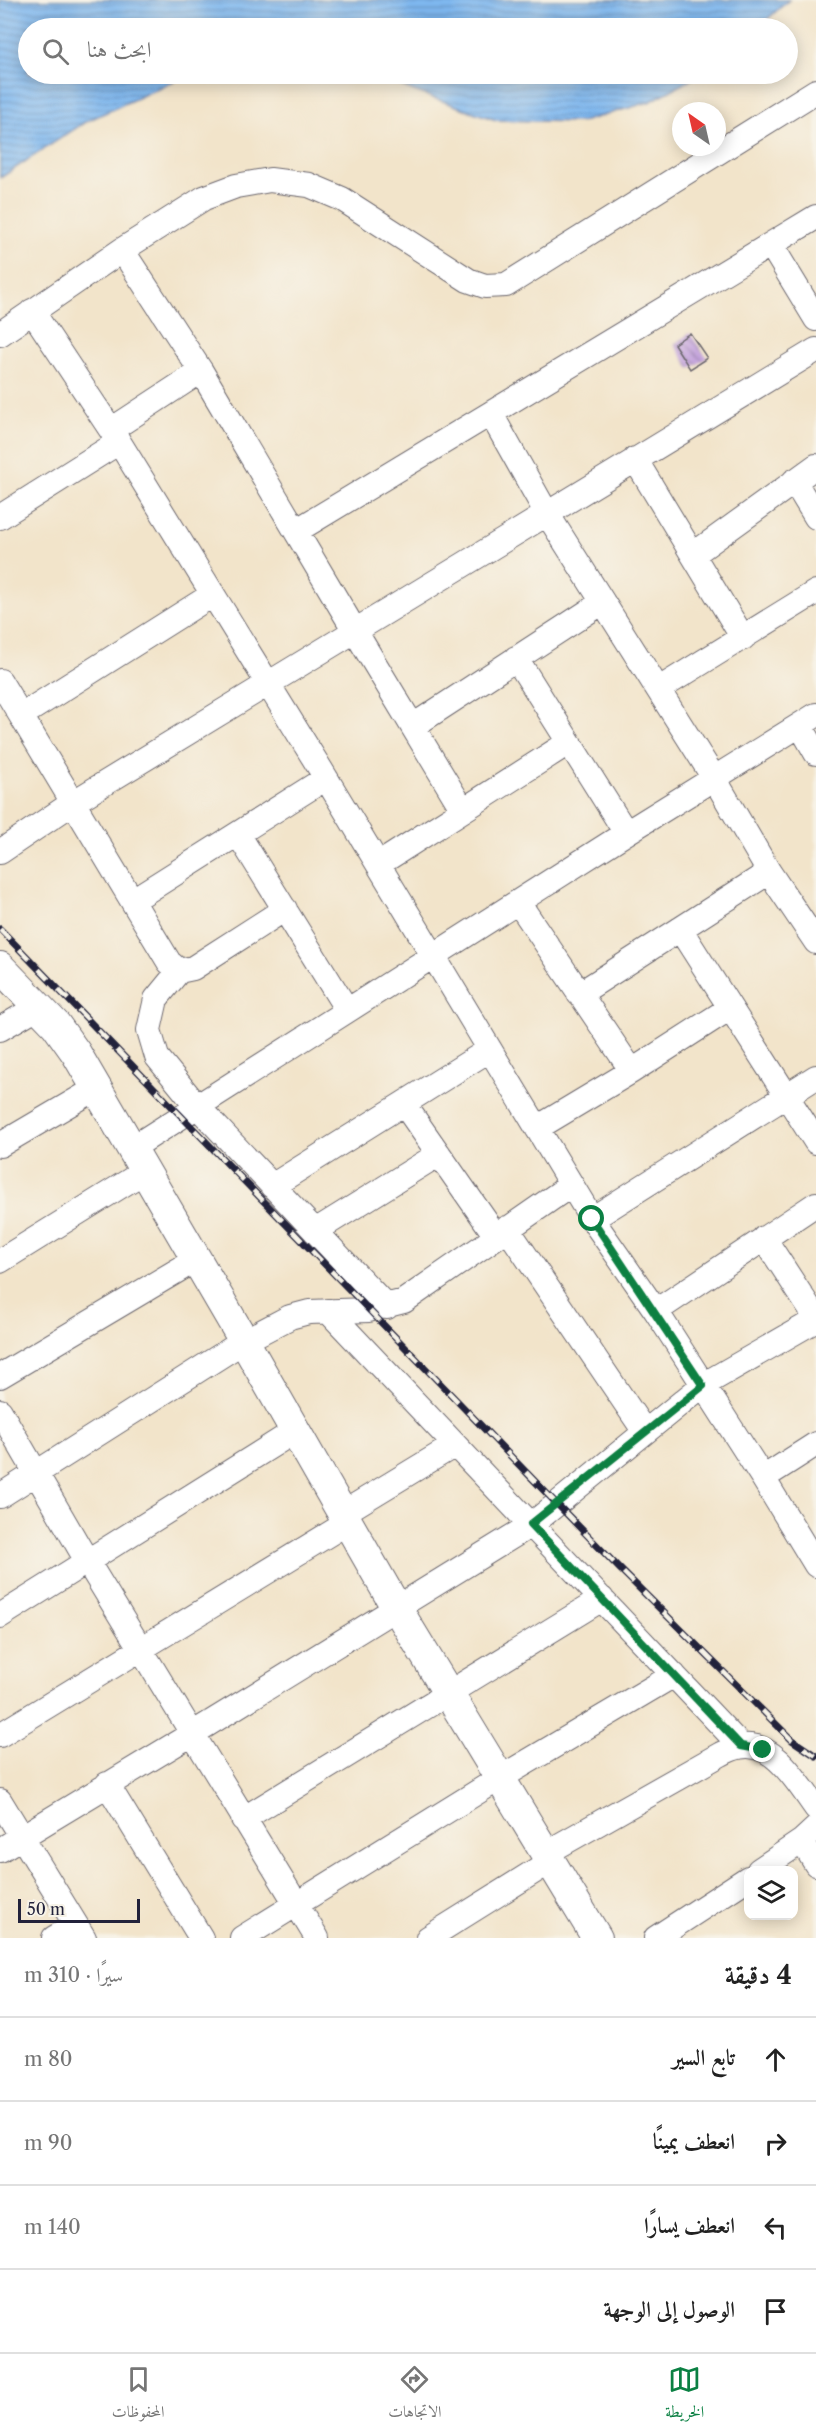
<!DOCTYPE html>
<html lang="ar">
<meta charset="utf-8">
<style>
body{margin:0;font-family:"Libre Caslon Text",Amiri,serif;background:#f2f2f2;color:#222;direction:rtl}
.controls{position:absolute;right:18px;bottom:18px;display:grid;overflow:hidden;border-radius:12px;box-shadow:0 3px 15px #0003}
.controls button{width:54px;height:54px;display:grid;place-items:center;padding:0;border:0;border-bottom:2px solid #e0e0e0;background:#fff;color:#222;font:30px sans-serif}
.compass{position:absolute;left:672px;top:102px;width:54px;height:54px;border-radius:50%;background:#fff;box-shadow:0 3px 15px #0003;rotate:326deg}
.scale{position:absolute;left:18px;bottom:15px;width:122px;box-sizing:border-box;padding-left:6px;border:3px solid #22223b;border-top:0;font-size:16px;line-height:21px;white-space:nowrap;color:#22223b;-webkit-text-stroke:4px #f7f3e8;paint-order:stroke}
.stop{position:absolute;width:18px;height:18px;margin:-14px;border:4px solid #0b8043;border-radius:50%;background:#fff}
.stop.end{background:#0b8043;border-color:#fff;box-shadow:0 2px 6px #0008}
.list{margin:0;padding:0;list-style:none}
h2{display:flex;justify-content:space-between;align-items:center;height:78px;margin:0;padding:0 24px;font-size:26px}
h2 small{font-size:20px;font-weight:400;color:#767676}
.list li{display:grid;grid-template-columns:39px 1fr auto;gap:18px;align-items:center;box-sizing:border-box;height:84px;padding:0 24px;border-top:2px solid #e0e0e0}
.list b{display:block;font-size:22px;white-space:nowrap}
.list em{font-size:20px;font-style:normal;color:#767676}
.icon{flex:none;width:33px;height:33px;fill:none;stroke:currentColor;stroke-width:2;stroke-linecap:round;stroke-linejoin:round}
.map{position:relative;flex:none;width:816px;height:1938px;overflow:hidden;direction:ltr}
.search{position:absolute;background:#fff;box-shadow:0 3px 15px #0003;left:18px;right:18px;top:18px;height:66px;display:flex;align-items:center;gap:15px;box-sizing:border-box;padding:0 21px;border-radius:33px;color:#767676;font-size:22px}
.sheet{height:414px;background:#fff}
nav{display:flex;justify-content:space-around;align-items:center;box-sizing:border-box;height:84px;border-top:2px solid #e0e0e0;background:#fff;font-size:16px;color:#767676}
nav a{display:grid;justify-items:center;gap:3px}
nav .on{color:#0b8043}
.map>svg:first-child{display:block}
</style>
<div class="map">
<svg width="816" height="1938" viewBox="0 0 816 1938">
<defs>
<pattern id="water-rules" width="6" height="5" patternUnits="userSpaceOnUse" patternTransform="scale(1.5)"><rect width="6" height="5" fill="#7eb7ef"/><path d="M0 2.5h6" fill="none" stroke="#6794c3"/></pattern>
<pattern id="building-back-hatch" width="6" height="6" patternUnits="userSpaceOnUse" patternTransform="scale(1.5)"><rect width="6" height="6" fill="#c09ddc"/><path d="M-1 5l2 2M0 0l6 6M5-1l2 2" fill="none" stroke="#9c80b4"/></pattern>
</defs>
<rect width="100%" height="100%" fill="#f7f3e8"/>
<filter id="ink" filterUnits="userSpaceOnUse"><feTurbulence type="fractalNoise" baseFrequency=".0167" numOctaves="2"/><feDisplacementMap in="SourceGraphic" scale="12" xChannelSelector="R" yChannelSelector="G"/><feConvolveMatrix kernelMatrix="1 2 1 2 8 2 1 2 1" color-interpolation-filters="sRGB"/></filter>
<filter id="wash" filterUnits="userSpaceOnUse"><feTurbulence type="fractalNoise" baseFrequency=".008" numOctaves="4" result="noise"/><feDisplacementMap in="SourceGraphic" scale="24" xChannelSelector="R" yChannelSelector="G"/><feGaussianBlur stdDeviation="1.35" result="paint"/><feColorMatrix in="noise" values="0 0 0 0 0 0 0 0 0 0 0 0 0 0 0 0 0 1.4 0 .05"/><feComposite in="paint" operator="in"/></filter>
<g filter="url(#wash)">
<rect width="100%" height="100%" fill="#f2e4ca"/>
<!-- water -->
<path fill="url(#water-rules)" stroke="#506c95" stroke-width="1.5" d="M0 0H789L757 28H28V74H198L180 78 85 122 0 178Z
M374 74H701L649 102 581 122 496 120 414 91Z"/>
<g id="blocks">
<!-- building -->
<path fill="url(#building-back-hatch)" d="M690 333 707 358 690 369 674 344Z"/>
</g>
</g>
<g filter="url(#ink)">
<use href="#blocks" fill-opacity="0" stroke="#6b666d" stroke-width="1.5"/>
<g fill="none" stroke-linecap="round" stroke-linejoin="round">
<defs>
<path id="minor" d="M771 245 816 319
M122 250 204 198 236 186 270 180 309 185 342 199 468 280 485 286 506 285 816 91
M32 311 119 442 326 778 592 1219 656 1311 763 1478 816 1565
M0 334 122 250 201 371 355 631 463 810
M491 414 546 512 714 778 769 872 816 942
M111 430 201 371
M635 459 743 638
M794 481 816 517
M0 517 119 442
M296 531 816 217
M694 554 816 466
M516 658 626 833
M0 681 169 962 179 971 193 968 285 909
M659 689 816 592
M22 715 212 595
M800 725 816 753
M413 726 603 602
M238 834 347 1010
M0 852 74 802 816 350
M379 864 568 743
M133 900 326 778
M518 902 632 1071
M680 929 816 1142
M179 971 156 999 149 1030 157 1057 197 1106 387 1307
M579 994 769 872
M0 1029 39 1006
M404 1104 496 1236
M537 1128 632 1071 730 1008
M0 1145 97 1088
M132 1148 626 833 816 715
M272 1186 489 1050
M592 1219 816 1077
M507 1228 645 1432
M315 1231 439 1154
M764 1238 816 1318
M0 1261 145 1171
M328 1311 741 1746
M656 1311 816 1204
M0 1376 197 1259
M0 1411 87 1561 317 1938
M763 1478 816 1444
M0 1496 244 1341 290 1317 309 1312 369 1310 404 1301 571 1185
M343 1513 455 1445
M0 1616 295 1431
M0 1735 347 1523
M107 1784 201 1938
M0 1801 84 1938
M243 1819 602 1599
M802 1841 816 1864
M0 1850 192 1734 531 1525 703 1385 816 1320
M546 1853 721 1754C727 1751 733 1748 739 1747 773 1738 799 1785 816 1808
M759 1870 802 1841 816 1828
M54 1938 76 1925
M242 1938 500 1778 674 1675
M428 1938 551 1861
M656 1938 748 1878"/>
<path id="major" d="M0 967 56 1025 76 1053 244 1341 396 1607 597 1938"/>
</defs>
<!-- minor casing -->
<use href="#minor" stroke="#6b666d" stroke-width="26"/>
<!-- major casing -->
<use href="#major" stroke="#6b666d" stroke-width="32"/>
<!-- minor -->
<use href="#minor" stroke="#fff" stroke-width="24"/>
<!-- major -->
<use href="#major" stroke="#fff" stroke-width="30"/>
<defs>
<path id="rail" d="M0 929 619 1568 792 1740 816 1756"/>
</defs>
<!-- rail casing -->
<use href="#rail" stroke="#22223b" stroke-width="7"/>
<!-- rail -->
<use href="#rail" stroke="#f7f3e8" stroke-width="4.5" stroke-dasharray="14" stroke-linecap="butt"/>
</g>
</g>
<g fill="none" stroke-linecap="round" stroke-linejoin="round" filter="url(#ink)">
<!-- route -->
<path stroke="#0b8043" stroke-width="8" d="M592 1219 703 1386 531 1524 741 1746 763 1750"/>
</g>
</svg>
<div class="controls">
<button><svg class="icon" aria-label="layers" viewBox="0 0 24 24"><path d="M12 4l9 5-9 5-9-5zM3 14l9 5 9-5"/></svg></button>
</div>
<svg class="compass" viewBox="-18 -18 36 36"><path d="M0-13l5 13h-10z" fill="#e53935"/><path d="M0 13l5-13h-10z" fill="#767676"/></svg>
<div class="scale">50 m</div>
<div class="stop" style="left:592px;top:1219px"></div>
<div class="stop end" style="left:763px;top:1750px"></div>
<div class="search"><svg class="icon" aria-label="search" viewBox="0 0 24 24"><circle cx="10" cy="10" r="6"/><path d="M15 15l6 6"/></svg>ابحث هنا</div>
</div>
<section class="sheet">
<h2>4 دقيقة<small>سيرًا · 310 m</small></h2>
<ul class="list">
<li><svg class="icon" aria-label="ahead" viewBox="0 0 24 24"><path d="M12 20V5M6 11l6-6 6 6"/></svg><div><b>تابع السير</b></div><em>80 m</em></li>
<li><svg class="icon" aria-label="right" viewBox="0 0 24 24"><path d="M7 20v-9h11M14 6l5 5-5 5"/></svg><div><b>انعطف يمينًا</b></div><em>90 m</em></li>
<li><svg class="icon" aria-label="left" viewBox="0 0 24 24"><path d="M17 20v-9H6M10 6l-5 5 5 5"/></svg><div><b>انعطف يسارًا</b></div><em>140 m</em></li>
<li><svg class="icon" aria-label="arrive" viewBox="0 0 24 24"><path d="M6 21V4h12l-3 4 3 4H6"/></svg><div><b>الوصول إلى الوجهة</b></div></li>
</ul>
</section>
<nav>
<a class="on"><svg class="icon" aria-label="map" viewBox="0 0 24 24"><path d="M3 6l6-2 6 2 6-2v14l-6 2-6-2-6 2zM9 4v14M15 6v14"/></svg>الخريطة</a>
<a><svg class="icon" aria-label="directions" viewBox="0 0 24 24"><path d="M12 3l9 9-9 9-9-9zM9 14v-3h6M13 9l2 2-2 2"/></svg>الاتجاهات</a>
<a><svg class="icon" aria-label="saved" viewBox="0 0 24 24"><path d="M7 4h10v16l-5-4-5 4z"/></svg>المحفوظات</a>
</nav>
